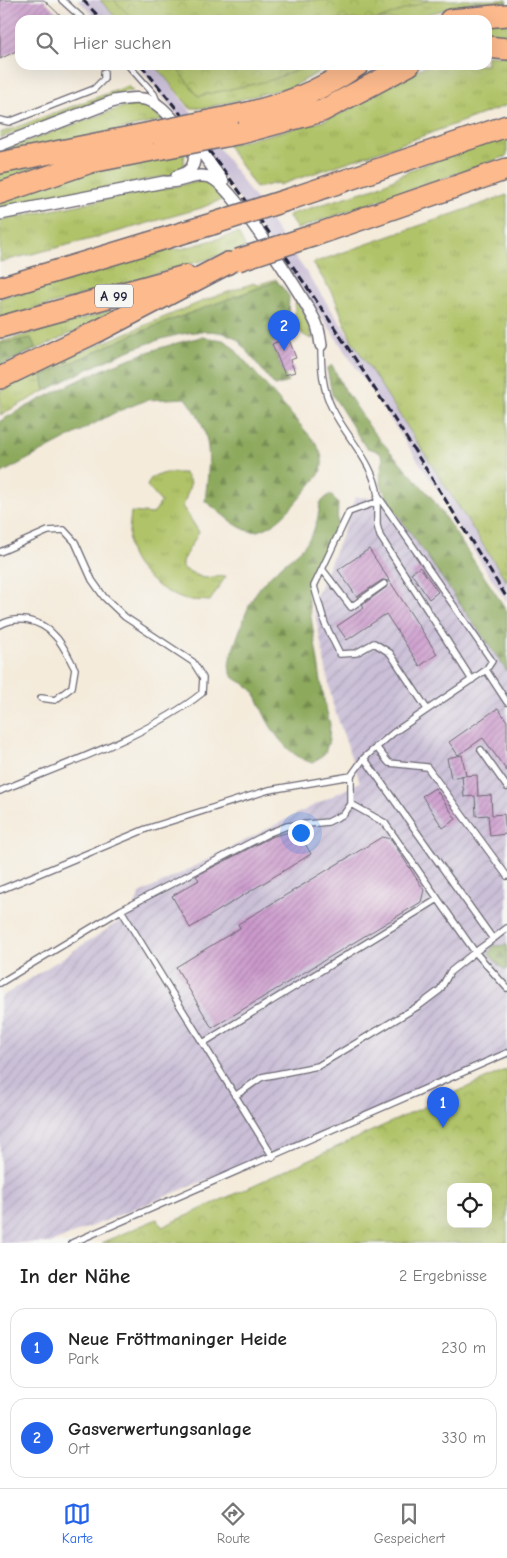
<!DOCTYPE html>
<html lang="de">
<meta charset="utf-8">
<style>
body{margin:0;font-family:"Comic Neue",sans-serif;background:#f2f2f2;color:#222}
.controls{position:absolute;right:15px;bottom:15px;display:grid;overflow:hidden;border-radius:10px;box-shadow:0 5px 20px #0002}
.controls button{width:45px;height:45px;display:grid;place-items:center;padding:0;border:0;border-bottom:1px solid #e0e0e0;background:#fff;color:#222;font:25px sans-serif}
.you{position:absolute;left:300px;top:832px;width:18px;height:18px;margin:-12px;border:4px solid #fff;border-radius:50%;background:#1a73e8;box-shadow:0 0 0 8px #1a73e833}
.badge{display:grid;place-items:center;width:32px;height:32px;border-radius:50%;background:#2563eb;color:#fff;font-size:16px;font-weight:700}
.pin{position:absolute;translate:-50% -41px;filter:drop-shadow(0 1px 2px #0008)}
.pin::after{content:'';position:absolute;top:26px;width:18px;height:15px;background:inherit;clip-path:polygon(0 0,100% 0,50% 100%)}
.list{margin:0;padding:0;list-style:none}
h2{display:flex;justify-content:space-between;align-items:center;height:65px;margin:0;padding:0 20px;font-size:21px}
h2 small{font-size:16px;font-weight:400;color:#767676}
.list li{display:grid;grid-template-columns:32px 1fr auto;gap:15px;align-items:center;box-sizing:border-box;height:80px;margin:0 10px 10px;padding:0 10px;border:1px solid #e0e0e0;border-radius:15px}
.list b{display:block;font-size:19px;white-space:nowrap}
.list p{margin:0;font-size:16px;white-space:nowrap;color:#767676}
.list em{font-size:16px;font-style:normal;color:#767676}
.icon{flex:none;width:28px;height:28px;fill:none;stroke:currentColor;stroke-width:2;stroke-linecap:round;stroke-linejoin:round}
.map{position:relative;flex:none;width:507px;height:1243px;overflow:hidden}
.search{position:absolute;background:#fff;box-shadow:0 5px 20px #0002;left:15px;right:15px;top:15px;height:55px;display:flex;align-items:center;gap:12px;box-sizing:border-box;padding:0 18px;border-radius:15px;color:#767676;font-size:19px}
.sheet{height:245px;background:#fff}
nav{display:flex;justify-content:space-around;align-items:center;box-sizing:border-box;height:70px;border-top:1px solid #e0e0e0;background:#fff;font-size:14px;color:#767676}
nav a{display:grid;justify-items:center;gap:2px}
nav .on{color:#2563eb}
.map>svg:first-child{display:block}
</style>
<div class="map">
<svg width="507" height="1243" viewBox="0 0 507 1243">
<defs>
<pattern id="industrial-furrows" width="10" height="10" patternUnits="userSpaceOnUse" patternTransform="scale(1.25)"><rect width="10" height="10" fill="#cabfd7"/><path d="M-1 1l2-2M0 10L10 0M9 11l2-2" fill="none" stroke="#ada4b9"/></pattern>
<pattern id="grass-tufts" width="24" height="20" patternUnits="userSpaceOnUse" patternTransform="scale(1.25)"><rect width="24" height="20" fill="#b0c367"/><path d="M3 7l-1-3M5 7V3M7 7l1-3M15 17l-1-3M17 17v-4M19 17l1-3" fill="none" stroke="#97a75a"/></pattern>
<pattern id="forest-firs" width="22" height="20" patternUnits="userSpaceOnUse" patternTransform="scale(1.25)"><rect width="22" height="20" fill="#8ca95c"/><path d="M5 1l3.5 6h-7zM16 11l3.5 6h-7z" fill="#72894d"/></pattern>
<pattern id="park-crowns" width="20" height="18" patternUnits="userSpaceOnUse" patternTransform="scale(1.25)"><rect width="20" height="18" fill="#b0c367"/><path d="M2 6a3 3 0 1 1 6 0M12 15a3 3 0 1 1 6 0" fill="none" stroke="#97a75a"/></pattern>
<pattern id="building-hatch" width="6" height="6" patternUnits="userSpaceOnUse" patternTransform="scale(1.25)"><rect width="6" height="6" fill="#cc9acc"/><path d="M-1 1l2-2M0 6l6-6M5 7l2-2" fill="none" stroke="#a57da7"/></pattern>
</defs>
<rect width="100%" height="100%" fill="#f6f6f2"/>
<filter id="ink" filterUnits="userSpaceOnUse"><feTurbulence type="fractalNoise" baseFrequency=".02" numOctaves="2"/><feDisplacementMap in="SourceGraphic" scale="10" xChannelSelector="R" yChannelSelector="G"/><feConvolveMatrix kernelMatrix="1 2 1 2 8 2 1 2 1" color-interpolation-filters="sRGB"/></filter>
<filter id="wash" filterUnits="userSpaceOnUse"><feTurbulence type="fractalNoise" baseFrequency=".0096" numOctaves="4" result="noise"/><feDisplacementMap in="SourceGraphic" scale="20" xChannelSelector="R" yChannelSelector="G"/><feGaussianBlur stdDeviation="1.12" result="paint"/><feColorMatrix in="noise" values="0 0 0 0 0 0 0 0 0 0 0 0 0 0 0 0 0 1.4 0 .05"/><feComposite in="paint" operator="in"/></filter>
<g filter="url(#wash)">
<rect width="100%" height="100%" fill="#f4ebdb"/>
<!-- industrial -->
<path fill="url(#industrial-furrows)" d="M355 497 388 499 507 671V1058L50 1243H0V998L131 914 140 894 360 782 333 705 313 603 342 535Z"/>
<!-- railway -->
<path fill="#cabfd7" d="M78 0H100L118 20H98Z
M138 65H155L228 160 306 272 391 399 507 582V602L450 515 451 510 322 317 205 151Z"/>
<!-- grass -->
<path fill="url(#grass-tufts)" stroke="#697251" d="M100 0H507V3L475 2 405 20H118Z
M487 21H507V39L487 38Z
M487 55 507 56V105L398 145 279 185 277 183 256 188 227 145 323 121 349 110 414 71 429 65H487Z
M155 65H331L294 86 207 108H190Z
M128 86 133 91H127L0 138V133Z
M129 105 145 106 163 120 0 156V151Z
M170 136 0 185V169Z
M507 136V156L297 229 288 215 378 187 415 168Z
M185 153 183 170 177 174 0 208V201L71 175Z
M202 181 213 187 223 199 201 208 99 237 0 262V220Z
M507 195V582L351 339 334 296 313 263Z
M238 233 246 248 0 319V298L165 250 181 249Z
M276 279 277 281 134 334 42 376 45 391 0 415V391L59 361 208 299 254 283 256 285Z
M296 300 306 316 313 339C293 334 293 317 296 300Z
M138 303 0 366 31 338 0 344V342Z
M165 473H184L191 482 183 507 199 532 182 561V568L203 578 226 576 210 601C202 600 191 601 183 599 164 593 135 571 130 551 127 539 130 524 131 512L153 514 161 502 147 486 151 478Z"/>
<!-- forest -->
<path fill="url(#forest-firs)" stroke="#57664c" d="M277 281 289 296 287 337 272 345 288 382 275 386 237 339C195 310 85 370 45 391L42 376 134 334Z
M202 337 223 340 231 345 316 443C322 455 325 462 319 475 303 492 272 540 246 530 231 524 218 510 205 501 210 457 214 435 186 398L147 400 116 412 0 474V421C65 386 130 352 202 337Z
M31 338 36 348 0 366V344Z
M332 365 343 387 373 432 432 498 507 611V671L391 505C388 499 383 491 381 484 377 467 395 453 366 448L332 394 327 369Z
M330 494 338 503 337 525 307 592 324 700 330 724 329 740 325 753 313 763C288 757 270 729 261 707 258 699 254 690 246 685 239 680 233 680 230 671 227 662 233 650 236 641 243 622 248 602 261 586 289 552 315 554 320 503Z
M507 945V970L502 968 489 954 493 946Z"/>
<!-- park -->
<path fill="url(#park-crowns)" stroke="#697251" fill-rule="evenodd" d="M114 0H429L377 20H134Z
M174 65H311L268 81 198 96Z
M507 1069V1243H101L157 1219 162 1227ZM451 1187H488V1224H451Z"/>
<g id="blocks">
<!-- building -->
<path fill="url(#building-hatch)" d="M0 0H44L65 20H20V49L0 59Z
M288 337 296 358 290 360 295 372 285 375 272 344Z
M369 549 437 654 420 666 386 614 347 640 337 626 364 608 362 605 388 586V581L382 580 357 597 338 570Z
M420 567 438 592 429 599 411 573Z
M498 708 507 721V771L483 738 458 755 449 742Z
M462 755 466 775 451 778 447 758Z
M477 775 478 796 491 795 492 815 504 814 506 834 490 836 488 815 476 816 475 796 464 797 462 776Z
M435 788 456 819 443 828 422 796Z
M297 830 311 854 190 928 172 896 199 880 196 876 271 837Z
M382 837 391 839 424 890 421 902 212 1028 176 967 240 928 238 924Z"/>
</g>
</g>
<g filter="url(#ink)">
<use href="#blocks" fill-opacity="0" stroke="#6c6873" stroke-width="1"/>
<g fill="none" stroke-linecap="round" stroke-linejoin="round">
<defs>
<path id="service" d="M62 0 84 20
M128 65 154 94 158 104
M0 120 9 122 94 89 104 79V72
M377 499V525L380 536 472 680
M377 502 349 512 314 586 325 624 340 654 356 653 374 643 390 653 427 709
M0 552 48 531 64 530 75 542 92 580 104 597 125 617 193 662 203 678 202 693C150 735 62 765 0 791
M322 569 351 607 384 584
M0 625C17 615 41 620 54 635 63 643 69 658 75 669L72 687 55 700 41 698
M486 670 507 702
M376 747 389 763 427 767 507 876
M481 750 507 787
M364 758 493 939 507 928
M351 804 385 823 475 952 493 939
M0 890 146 829 269 790 351 776
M121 910 273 1157
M0 983 121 910 269 833 287 826 328 822 344 814 351 804V776L364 758 393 733 486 670 492 661 378 496C374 463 347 438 333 410 322 389 321 367 321 345
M203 1043 438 899
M235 1096 262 1077 318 1066 420 1005 440 990 450 972 475 952 507 988
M72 1243 507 1053"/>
<path id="minor" d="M193 140 223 182
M0 145 114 101C153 93 156 102 182 129
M177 176C195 172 197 160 192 144
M0 214 164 182C179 184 198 171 212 178 234 189 304 297 316 323 319 330 320 338 321 345"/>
<path id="motorway" d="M450 20 507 15
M487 47 507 49
M229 117C279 107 316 94 358 65
M241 133 322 111 409 65
M0 163 151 133
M0 193 91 162 163 148
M290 199 507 126
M315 235 507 169
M0 288 212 224
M0 327 185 276
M0 378 100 330 228 263"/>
</defs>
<!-- service casing -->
<use href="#service" stroke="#6c6873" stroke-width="8"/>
<!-- minor casing -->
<use href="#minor" stroke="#6c6873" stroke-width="14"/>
<!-- motorway casing -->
<use href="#motorway" stroke="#6c6873" stroke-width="24"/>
<!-- service -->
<use href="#service" stroke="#fff" stroke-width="5.5"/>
<!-- minor -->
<use href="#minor" stroke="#fff" stroke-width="11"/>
<!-- motorway -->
<use href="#motorway" stroke="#fcba8d" stroke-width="21"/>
<!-- rail -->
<path stroke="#22223b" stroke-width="3" stroke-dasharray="8 4" stroke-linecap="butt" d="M83 0 102 20
M141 65C279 231 393 416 507 598"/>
<defs>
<path id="motorway-bridge" d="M151 133 229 117
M163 148 241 133
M212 224 290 199
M238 260 315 235"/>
</defs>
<!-- motorway-bridge casing -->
<use href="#motorway-bridge" stroke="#6c6873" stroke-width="24" stroke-linecap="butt"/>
<!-- motorway-bridge -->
<use href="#motorway-bridge" stroke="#fcba8d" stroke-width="21"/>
</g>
</g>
<g text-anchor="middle" stroke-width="4" stroke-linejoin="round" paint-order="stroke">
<!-- shield labels -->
<rect fill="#f6f6f2" stroke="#626272" stroke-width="1" x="95" y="284.5" width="38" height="23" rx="4"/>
<g font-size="14" font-weight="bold" fill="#22223b">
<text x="114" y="301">A 99</text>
</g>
</g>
</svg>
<div class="controls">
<button><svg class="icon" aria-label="locate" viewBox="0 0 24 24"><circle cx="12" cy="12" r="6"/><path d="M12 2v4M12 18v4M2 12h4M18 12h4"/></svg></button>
</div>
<div class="you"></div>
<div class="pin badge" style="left:443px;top:1128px">1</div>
<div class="pin badge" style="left:284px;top:351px">2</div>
<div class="search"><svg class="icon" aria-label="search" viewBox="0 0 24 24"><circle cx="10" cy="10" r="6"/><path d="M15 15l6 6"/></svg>Hier suchen</div>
</div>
<section class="sheet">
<h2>In der Nähe<small>2 Ergebnisse</small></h2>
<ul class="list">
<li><span class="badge">1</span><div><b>Neue Fröttmaninger Heide</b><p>Park</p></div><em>230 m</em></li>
<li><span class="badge">2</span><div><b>Gasverwertungsanlage</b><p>Ort</p></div><em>330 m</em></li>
</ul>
</section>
<nav>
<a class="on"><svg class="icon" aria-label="map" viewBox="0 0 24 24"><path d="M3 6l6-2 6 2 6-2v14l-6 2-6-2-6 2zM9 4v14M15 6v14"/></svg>Karte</a>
<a><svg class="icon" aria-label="directions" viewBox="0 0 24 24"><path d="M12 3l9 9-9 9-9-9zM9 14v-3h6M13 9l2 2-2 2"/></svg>Route</a>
<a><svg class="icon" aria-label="saved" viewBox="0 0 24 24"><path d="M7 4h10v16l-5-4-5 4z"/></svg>Gespeichert</a>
</nav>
